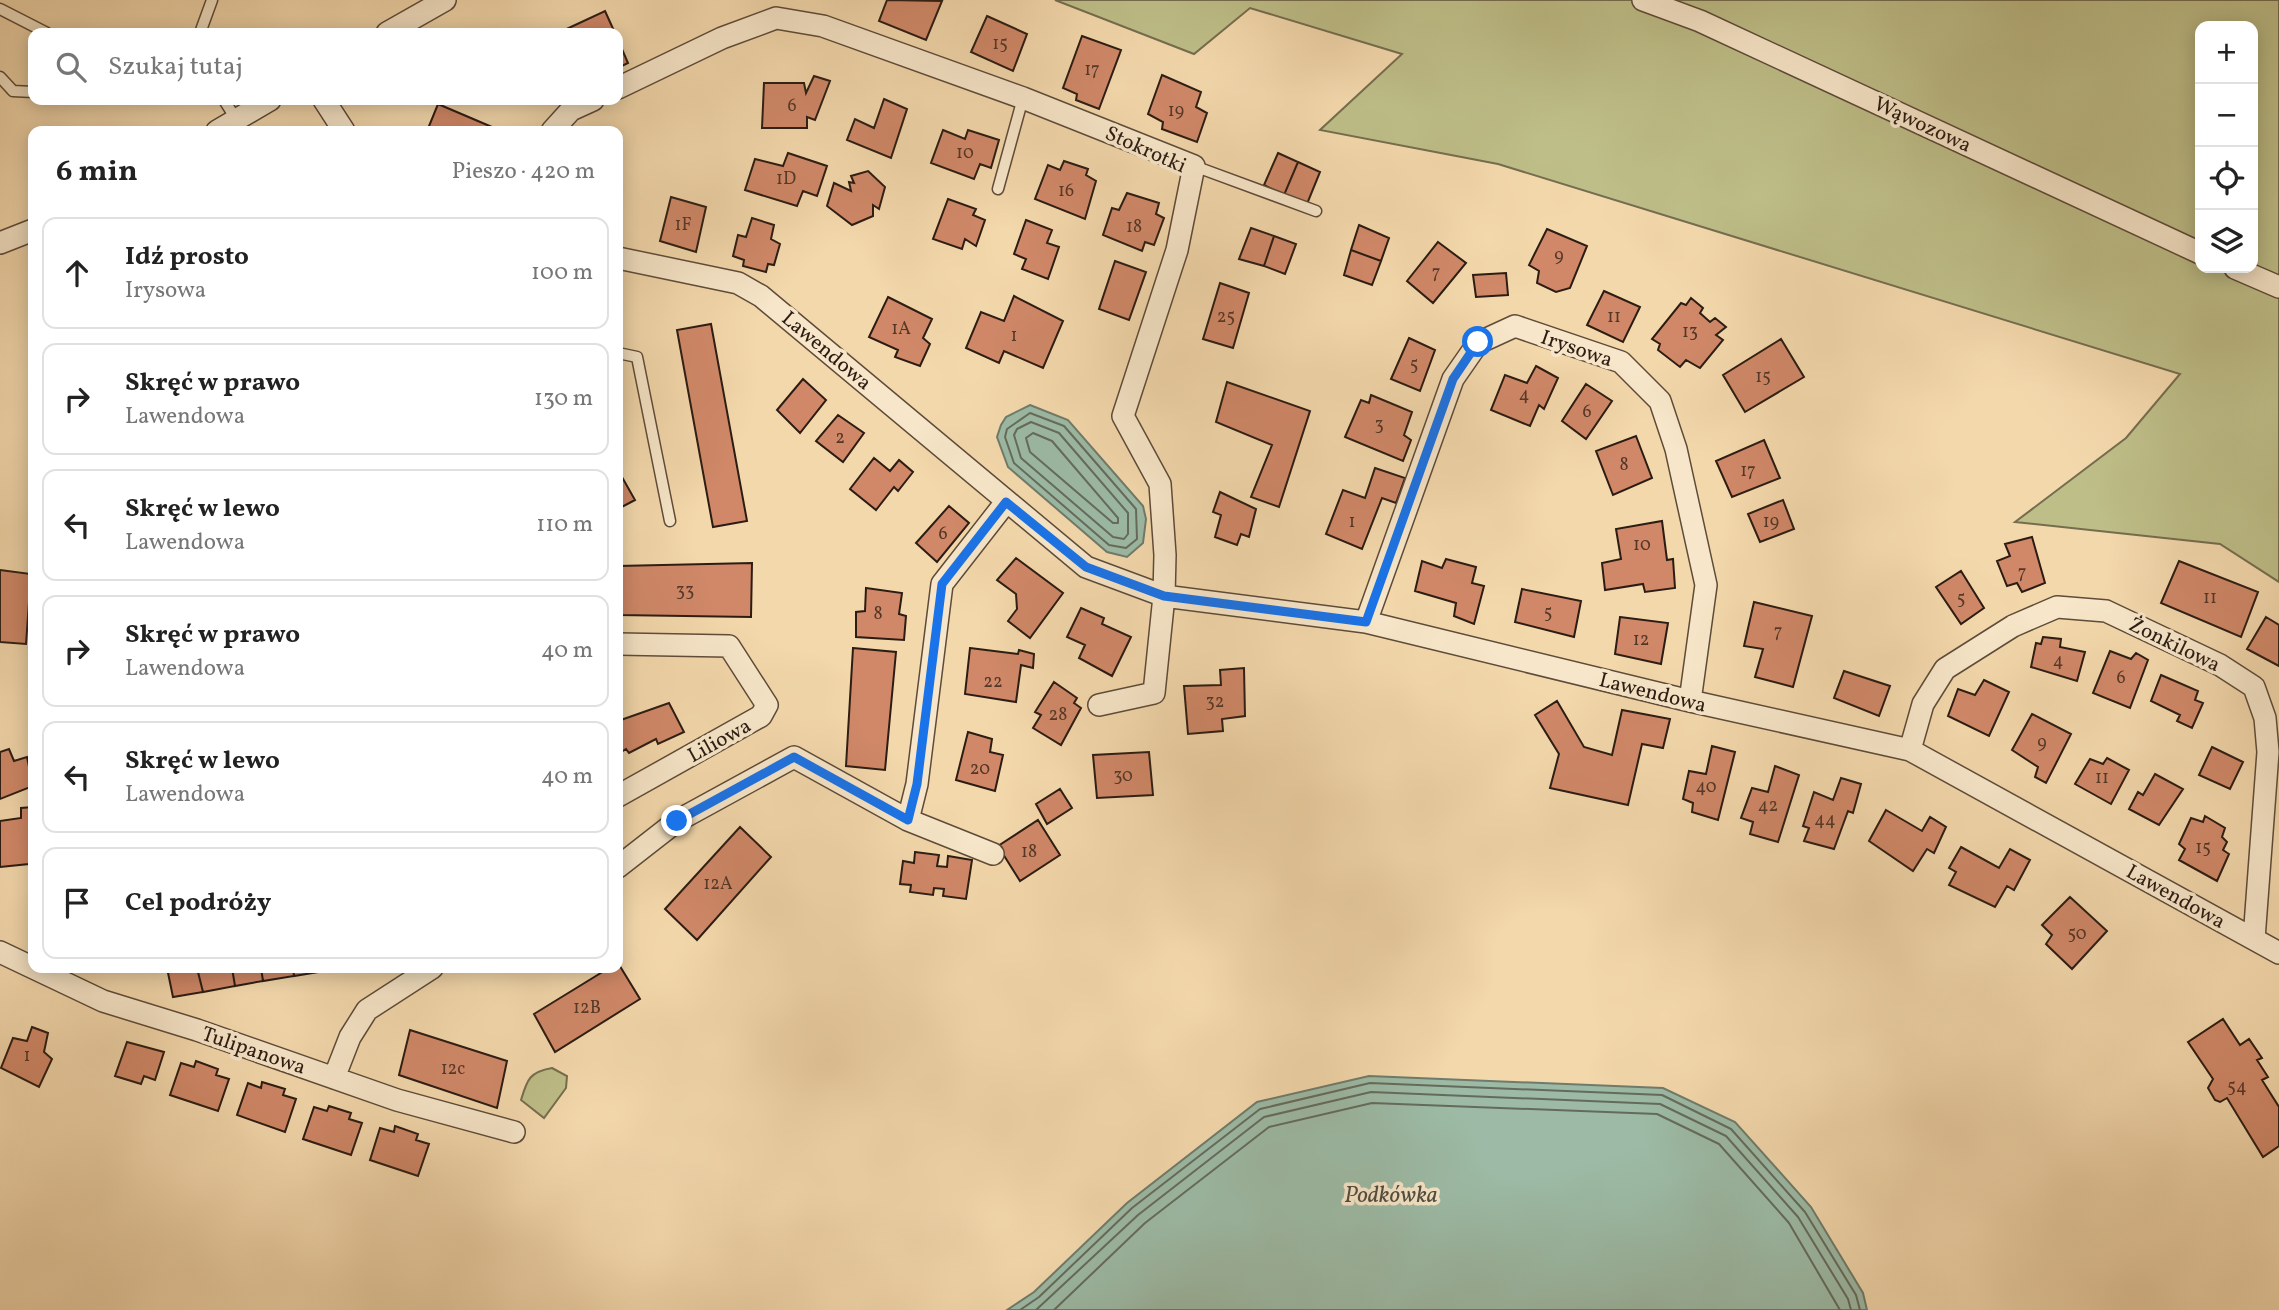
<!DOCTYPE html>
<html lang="pl">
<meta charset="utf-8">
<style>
body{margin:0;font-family:Vollkorn,serif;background:#f6f6f6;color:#222}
.controls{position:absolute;right:21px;top:21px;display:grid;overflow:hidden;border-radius:14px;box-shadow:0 4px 18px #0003}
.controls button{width:63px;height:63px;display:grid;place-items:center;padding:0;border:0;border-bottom:2px solid #e0e0e0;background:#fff;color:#222;font:35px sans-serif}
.stop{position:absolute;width:21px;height:21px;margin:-16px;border:5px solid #1a73e8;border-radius:50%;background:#fff}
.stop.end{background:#1a73e8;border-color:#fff;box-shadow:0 2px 7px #0008}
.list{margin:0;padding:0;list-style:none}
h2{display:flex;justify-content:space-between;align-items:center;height:91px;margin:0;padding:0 28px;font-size:30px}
h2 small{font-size:23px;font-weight:400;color:#767676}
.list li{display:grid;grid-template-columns:46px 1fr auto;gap:21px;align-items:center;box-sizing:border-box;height:112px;margin:0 14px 14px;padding:0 14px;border:2px solid #e0e0e0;border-radius:14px}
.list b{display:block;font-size:26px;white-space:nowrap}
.list p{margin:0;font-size:23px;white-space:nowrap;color:#767676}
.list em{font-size:23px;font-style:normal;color:#767676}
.icon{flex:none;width:38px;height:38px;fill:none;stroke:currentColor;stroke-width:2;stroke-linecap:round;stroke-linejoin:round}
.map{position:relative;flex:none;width:2279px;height:1310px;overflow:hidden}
.search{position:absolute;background:#fff;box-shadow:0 4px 18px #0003;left:28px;top:28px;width:595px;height:77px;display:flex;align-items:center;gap:18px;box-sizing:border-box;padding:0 24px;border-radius:14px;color:#767676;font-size:26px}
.panel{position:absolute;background:#fff;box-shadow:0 4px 18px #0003;left:28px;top:126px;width:595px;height:847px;border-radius:14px}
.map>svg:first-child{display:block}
</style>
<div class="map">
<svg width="2279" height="1310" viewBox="0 0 2279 1310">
<rect width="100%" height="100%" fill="#f3d8ac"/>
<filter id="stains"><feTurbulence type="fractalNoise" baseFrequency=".00286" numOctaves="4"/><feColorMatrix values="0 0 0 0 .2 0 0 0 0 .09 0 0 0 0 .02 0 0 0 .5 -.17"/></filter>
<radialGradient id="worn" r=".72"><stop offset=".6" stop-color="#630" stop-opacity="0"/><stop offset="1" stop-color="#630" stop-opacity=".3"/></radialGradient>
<!-- green -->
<path fill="#bebe88" stroke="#756d4e" stroke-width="2" fill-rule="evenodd" d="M1055 0H2279V582L2220 544 2015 522 2126 438 2180 374 1498 164 1320 130 1402 54 1250 8 1194 54ZM2200 26H2253V268H2200Z
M552 1068 567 1076 566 1088 544 1118 521 1100C527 1080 529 1072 552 1068Z"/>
<!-- water -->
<path fill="#9cbaa5" stroke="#6f7b6b" stroke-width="2" d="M1030 405 1068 420 1143 506 1146 519 1143 543 1127 557 1107 552 1008 467 997 437 1001 425 1006 417Z
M1369 1076 1663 1088 1735 1122 1811 1207 1863 1293 1867 1310H1007L1034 1292 1127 1203 1257 1102Z"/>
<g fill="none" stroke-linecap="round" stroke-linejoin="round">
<!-- shore -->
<path stroke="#646b5c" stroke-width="2" d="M1030 413 1064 426 1136 509 1137 539 1126 548 1109 545 1014 463 1005 437 1007 429Z
M1031 422 1059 433 1128 513V534L1124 539 1113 537 1021 458 1014 435 1017 429Z
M1033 433 1052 441 1118 518V523H1113L1030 452 1026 438Z
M1020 1310 1039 1297 1132 1208 1260 1109 1370 1083 1662 1095 1731 1129 1805 1212 1856 1295 1860 1310
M1036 1310 1138 1215 1264 1117 1371 1092 1660 1104 1726 1136 1798 1217 1848 1299 1851 1310
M1054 1310 1145 1223 1269 1127 1372 1103 1657 1114 1719 1144 1789 1223 1840 1310"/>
</g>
<!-- building -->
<path fill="#d08868" stroke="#2c1c13" stroke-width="2" d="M887 0 942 1 926 40 879 21Z
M605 11 615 33H558Z
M987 16 1027 34 1013 71 971 52Z
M1082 36 1121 50 1099 109 1076 100 1077 94 1063 88Z
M618 40 628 63 618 68Z
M1162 75 1201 92 1196 107 1207 113 1197 142 1162 129 1163 122 1148 114Z
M814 76 830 81 815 120 807 117V128H762L764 83H804L806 93Z
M884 99 907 109 891 158 847 140 855 119 874 128Z
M438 104 499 130V131H427Z
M943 130 965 139 968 130 999 140 991 168 980 164 974 179 931 163Z
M788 153 827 166 817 196 803 191 797 206 745 190 755 159 783 166Z
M1278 153 1298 162 1284 195 1264 185Z
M1064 161 1088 169 1086 175 1096 181 1085 219 1035 199 1048 165 1060 170Z
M1298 162 1320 172 1307 204 1284 195Z
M868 171 885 187 879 209 873 205V216L852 225 827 206 834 183 851 191 849 182 854 183 851 176Z
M1127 193 1159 203 1156 214 1164 218 1154 245 1145 242 1142 251 1103 235 1112 208 1119 210Z
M671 197 706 207 696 252 660 241Z
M948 199 976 209 973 215 985 220 976 246 965 239 962 249 933 239Z
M752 218 774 225 771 239 780 244 774 265 768 264 766 272 743 266 744 260 733 256 738 235 746 237Z
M1026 220 1052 230 1047 243 1059 247 1048 279 1022 269 1026 259 1014 254Z
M1359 225 1389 238 1381 261 1351 250Z
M1251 228 1274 236 1264 266 1239 259Z
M1547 229 1587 246 1570 288 1556 292 1537 283 1539 271 1529 265Z
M1274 236 1296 244 1285 274 1264 266Z
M1438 242 1466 263 1433 303 1407 281Z
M1351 250 1381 261 1372 285 1344 275Z
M1115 261 1146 272 1129 320 1099 309Z
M1506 273 1508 295 1476 297 1473 275Z
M1220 283 1249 293 1233 348 1203 339Z
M1604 291 1640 307 1623 342 1587 325Z
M1014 296 1063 321 1043 368 1004 351 999 363 966 348 981 312 1004 321Z
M888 297 932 319 923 338 930 344 920 366 895 357 898 350 869 337Z
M1691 298 1703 308 1700 313 1710 322 1715 318 1726 327 1716 335 1723 340 1700 368 1686 360 1680 367 1658 350 1660 344 1652 339 1681 303 1686 305Z
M711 324 747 521 713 527 677 330Z
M1409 338 1435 350 1420 391 1391 379Z
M1781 339 1804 377 1745 412 1723 375Z
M1536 366 1558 378 1544 409 1539 405 1530 426 1491 410 1505 375 1527 383Z
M803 379 826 400 800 433 777 410Z
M1227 382 1310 411 1279 507 1251 497 1272 445 1216 422Z
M1586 384 1612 401 1586 439 1562 421Z
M1371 395 1412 412 1404 435 1411 440 1403 461 1345 437 1361 400 1369 403Z
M838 415 864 433 843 462 816 441Z
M1636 436 1652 478 1613 495 1596 451Z
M1764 440 1780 478 1732 497 1716 461Z
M874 458 890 471 899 460 913 472 898 491 894 487 876 510 850 489Z
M1375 468 1405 478 1396 503 1382 498 1362 549 1326 534 1343 490 1365 498Z
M618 470 635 500 618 509Z
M1220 492 1256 509 1249 537 1241 534 1237 545 1215 537 1221 515 1213 512Z
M1783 500 1794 529 1760 542 1748 514Z
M949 506 969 523 937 562 916 543Z
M1662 521 1667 560 1673 559 1675 588 1645 592 1643 584 1605 590 1602 563 1621 559 1616 529Z
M2032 537 2045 583 2022 592 2017 583 2007 586 1997 561 2010 556 2005 544Z
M1016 558 1063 593 1030 638 1008 621 1017 609 1016 594 997 580Z
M1446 559 1476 567 1472 583 1484 586 1474 624 1454 616 1456 603 1415 591 1422 561 1442 568Z
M2179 561 2258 592 2241 637 2161 603Z
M752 563 751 617 618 615V566Z
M0 570 31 574 26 644 0 642Z
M1961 571 1984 608 1961 624 1936 587Z
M866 588 902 593 899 614 906 616 904 640 856 637V612L865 611Z
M1522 589 1581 601 1574 637 1515 622Z
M1754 602 1812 616 1793 687 1755 677 1763 649 1744 646Z
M1081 608 1104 618 1102 624 1131 637 1112 676 1079 658 1085 645 1067 637Z
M1620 617 1668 623 1661 664 1615 654Z
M2266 617 2279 625V666L2247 649Z
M2043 637 2061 639 2060 647 2085 652 2077 681 2031 667 2036 643 2041 644Z
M853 648 896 652 885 770 846 766Z
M970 648 1018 654 1019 650 1034 654 1033 668 1021 665 1016 702 965 694Z
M2110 651 2131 659 2136 653 2148 660 2130 708 2093 693Z
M1244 668 1245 716 1222 719 1223 731 1188 734 1184 686 1221 685 1220 670Z
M1844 671 1890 686 1879 716 1834 698Z
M2161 675 2198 691 2195 700 2203 703 2192 728 2177 721 2180 715 2151 701Z
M1984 680 2009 692 1989 736 1948 716 1958 689 1975 695Z
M1054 682 1077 698 1074 703 1081 708 1061 745 1033 728 1041 715 1035 712Z
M1557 701 1584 747 1612 755 1622 710 1670 719 1663 748 1642 744 1628 805 1550 788 1559 754 1535 715Z
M669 703 684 732 658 744 656 739 629 753 626 749 618 754V721Z
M2032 714 2071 734 2046 783 2035 777 2038 767 2012 750Z
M968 732 992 739 990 752 1003 755 995 791 956 780Z
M1712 746 1735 752 1718 820 1692 812 1693 803 1683 799 1689 771 1706 774Z
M2212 747 2243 762 2230 789 2199 775Z
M9 749 14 761 27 757 33 786 0 799V752Z
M1149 752 1153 795 1097 798 1093 755Z
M2107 758 2129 770 2111 804 2075 784 2090 759 2103 764Z
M1775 766 1799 775 1778 842 1750 834 1753 822 1741 818 1752 788 1768 792Z
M2155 774 2183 789 2159 825 2129 809 2138 792 2143 795Z
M1841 778 1861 784 1853 813 1848 811 1834 849 1804 841 1809 828 1803 826 1814 792 1833 800Z
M1060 789 1072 808 1047 824 1036 804Z
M33 807V858L29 864 0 867V821L21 818V808Z
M1886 810 1922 831 1930 817 1946 827 1934 853 1927 849 1913 871 1869 841Z
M2205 816 2225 828 2222 837 2227 842 2223 850 2229 854 2217 881 2179 860 2185 849 2179 844 2191 818 2203 822Z
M1038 820 1060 855 1020 881 998 846Z
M740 827 771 857 697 940 665 909Z
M1961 847 1999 868 2010 849 2030 860 2014 890 2007 886 1995 907 1949 885 1956 872 1949 868Z
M915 852 939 855 937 866 947 867 948 856 972 860 966 899 943 896 944 889 934 888 933 895 910 892 911 885 900 884 903 861 914 863Z
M2070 897 2107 931 2072 969 2046 944 2052 935 2042 925Z
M618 963 640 999 555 1052 534 1014 609 968H618Z
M167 968H197L203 992 173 997Z
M197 968H232L235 986 203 992Z
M232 968H261L263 981 235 986Z
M261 968H293L294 976 263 981Z
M293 968H325V971L294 976Z
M2223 1019 2240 1045 2249 1039 2262 1058 2257 1060 2268 1077 2262 1080 2279 1107V1146L2263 1157 2227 1098 2220 1102 2215 1100 2208 1088 2213 1079 2188 1042Z
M32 1027 48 1033 44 1052 52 1059 39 1087 1 1068 13 1038 27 1041Z
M410 1030 507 1061 497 1108 399 1075Z
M127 1042 164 1052 155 1080 144 1076 141 1084 115 1076Z
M196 1061 218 1069 216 1075 229 1079 218 1111 170 1095 181 1063 194 1067Z
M262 1082 285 1089 283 1095 296 1099 285 1132 237 1115 248 1083 261 1088Z
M329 1106 351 1113 349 1119 362 1123 351 1155 303 1139 314 1107 327 1111Z
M395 1126 418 1134 416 1140 429 1144 418 1176 370 1160 380 1128 394 1132Z"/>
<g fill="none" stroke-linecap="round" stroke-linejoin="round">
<defs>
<path id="service" d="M0 9 47 33
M200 33 212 0
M0 77 13 91 33 92
M224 100 236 119
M1194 166 1316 211
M998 189 1023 98
M618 353 637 357 670 521"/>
<path id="minor" d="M1643 0 1700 21 2200 253
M387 33 445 0
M618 88 722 38 776 18 823 26 1023 98 1194 166 1177 250 1123 416 1160 484 1165 555 1164 596 1154 693 1099 705
M324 100 344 131
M217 131 270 100
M552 131 571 110 593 100
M0 243 33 230
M618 258 738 283 761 296 1086 567 1164 596 1366 622 1690 701 1910 750 2279 953
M2235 268 2279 287
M1366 622 1453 379 1478 343 1515 326 1621 362 1660 401 1676 449 1706 585 1690 701
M618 644 729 646 767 705 761 716 618 796
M1910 750 1923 704 1945 669 2013 626 2057 607 2106 611 2220 665 2254 687 2265 718 2268 752 2254 939
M908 820 917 784 942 584 1006 502
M618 867 677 821 794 757 908 820 993 854
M0 952 103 1001 197 1030 397 1100 514 1132
M334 1078 350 1037 367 1010 432 968"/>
</defs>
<!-- service casing -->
<use href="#service" stroke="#5e4b39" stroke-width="13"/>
<!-- minor casing -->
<use href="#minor" stroke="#5e4b39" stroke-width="24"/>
<!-- service -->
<use href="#service" stroke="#f7e6c9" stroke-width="10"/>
<!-- minor -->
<use href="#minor" stroke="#f7e6c9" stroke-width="21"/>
</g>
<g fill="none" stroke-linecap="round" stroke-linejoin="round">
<!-- route -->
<path stroke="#1a73e8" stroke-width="9" d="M677 821 794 757 908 820 917 784 942 584 1006 502 1086 567 1164 596 1366 622 1453 379 1478 342"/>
</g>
<g text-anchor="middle" stroke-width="7" stroke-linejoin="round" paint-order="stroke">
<!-- number labels -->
<g font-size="18" fill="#553728">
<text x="1000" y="49">15</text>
<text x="1092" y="75">17</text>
<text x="792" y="111">6</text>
<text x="1176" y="116">19</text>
<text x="965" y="158">10</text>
<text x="786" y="184">1D</text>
<text x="1066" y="196">16</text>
<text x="683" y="230">1F</text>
<text x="1134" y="232">18</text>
<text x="1559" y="261">9</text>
<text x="1436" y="278">7</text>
<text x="1226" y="322">25</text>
<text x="1614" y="322">11</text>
<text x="901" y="334">1A</text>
<text x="1690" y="337">13</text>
<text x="1014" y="341">1</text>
<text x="1414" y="370">5</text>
<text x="1763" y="382">15</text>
<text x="1524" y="400">4</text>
<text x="1587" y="417">6</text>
<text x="1379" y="430">3</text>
<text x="840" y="443">2</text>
<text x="1624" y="470">8</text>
<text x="1748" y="476">17</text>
<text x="1352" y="527">1</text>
<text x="1771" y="527">19</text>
<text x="943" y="539">6</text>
<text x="1642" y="550">10</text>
<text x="2022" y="578">7</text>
<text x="685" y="596">33</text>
<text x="2210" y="603">11</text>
<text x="1961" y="604">5</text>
<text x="1548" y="618">5</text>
<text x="878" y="619">8</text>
<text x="1778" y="637">7</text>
<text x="1641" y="645">12</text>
<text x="2058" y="666">4</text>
<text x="2121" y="683">6</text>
<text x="993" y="687">22</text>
<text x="1215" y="707">32</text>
<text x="1058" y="720">28</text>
<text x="2042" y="748">9</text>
<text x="980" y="774">20</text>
<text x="1123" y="781">30</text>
<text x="2102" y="783">11</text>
<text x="1706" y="792">40</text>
<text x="1768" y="811">42</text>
<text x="1825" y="825">44</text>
<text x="2203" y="853">15</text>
<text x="1029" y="857">18</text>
<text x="718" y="889">12A</text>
<text x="2077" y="939">50</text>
<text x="587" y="1013">12B</text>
<text x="27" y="1061">1</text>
<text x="453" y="1074">12c</text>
<text x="2237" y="1092">54</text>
</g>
<!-- street labels -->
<g font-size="21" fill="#2c1c13" stroke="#f7e6c9">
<text transform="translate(1923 124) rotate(25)" y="7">Wąwozowa</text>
<text transform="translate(1146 149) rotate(24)" y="7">Stokrotki</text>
<text transform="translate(1577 348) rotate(19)" y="7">Irysowa</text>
<text transform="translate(827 350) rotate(40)" y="7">Lawendowa</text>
<text transform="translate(2175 644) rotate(26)" y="7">Żonkilowa</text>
<text transform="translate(1653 692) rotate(14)" y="7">Lawendowa</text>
<text transform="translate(719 740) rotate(-29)" y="7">Liliowa</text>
<text transform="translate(2176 896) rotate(29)" y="7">Lawendowa</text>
<text transform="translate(254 1050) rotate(19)" y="7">Tulipanowa</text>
</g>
<!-- water labels -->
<g font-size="23" font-style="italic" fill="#4e4b3f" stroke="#f7e6c9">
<text x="1391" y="1202">Podkówka</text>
</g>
</g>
<rect width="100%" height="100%" filter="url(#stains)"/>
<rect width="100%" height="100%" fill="url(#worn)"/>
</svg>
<div class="controls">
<button>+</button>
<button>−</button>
<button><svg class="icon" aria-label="locate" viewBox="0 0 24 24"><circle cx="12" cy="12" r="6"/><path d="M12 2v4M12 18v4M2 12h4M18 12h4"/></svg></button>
<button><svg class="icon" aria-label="layers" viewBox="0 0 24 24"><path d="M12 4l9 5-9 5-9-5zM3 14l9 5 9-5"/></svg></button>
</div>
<div class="stop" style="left:1478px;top:342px"></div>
<div class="stop end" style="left:677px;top:821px"></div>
<div class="search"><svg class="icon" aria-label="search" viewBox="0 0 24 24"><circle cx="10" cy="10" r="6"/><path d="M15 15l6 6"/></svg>Szukaj tutaj</div>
<section class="panel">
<h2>6 min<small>Pieszo · 420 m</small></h2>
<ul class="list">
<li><svg class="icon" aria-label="ahead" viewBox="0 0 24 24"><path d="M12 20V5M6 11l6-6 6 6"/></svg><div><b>Idź prosto</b><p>Irysowa</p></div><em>100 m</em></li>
<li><svg class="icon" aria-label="right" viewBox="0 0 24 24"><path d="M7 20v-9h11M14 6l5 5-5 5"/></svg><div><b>Skręć w prawo</b><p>Lawendowa</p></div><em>130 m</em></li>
<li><svg class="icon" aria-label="left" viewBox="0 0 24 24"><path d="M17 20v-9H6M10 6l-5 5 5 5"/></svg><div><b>Skręć w lewo</b><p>Lawendowa</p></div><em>110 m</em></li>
<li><svg class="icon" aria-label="right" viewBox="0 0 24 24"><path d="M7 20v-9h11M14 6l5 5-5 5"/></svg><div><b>Skręć w prawo</b><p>Lawendowa</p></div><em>40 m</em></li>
<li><svg class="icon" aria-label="left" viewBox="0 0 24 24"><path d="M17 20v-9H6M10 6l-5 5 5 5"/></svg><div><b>Skręć w lewo</b><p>Lawendowa</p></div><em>40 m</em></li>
<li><svg class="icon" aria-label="arrive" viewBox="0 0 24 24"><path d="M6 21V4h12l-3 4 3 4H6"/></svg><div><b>Cel podróży</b></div></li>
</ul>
</section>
</div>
